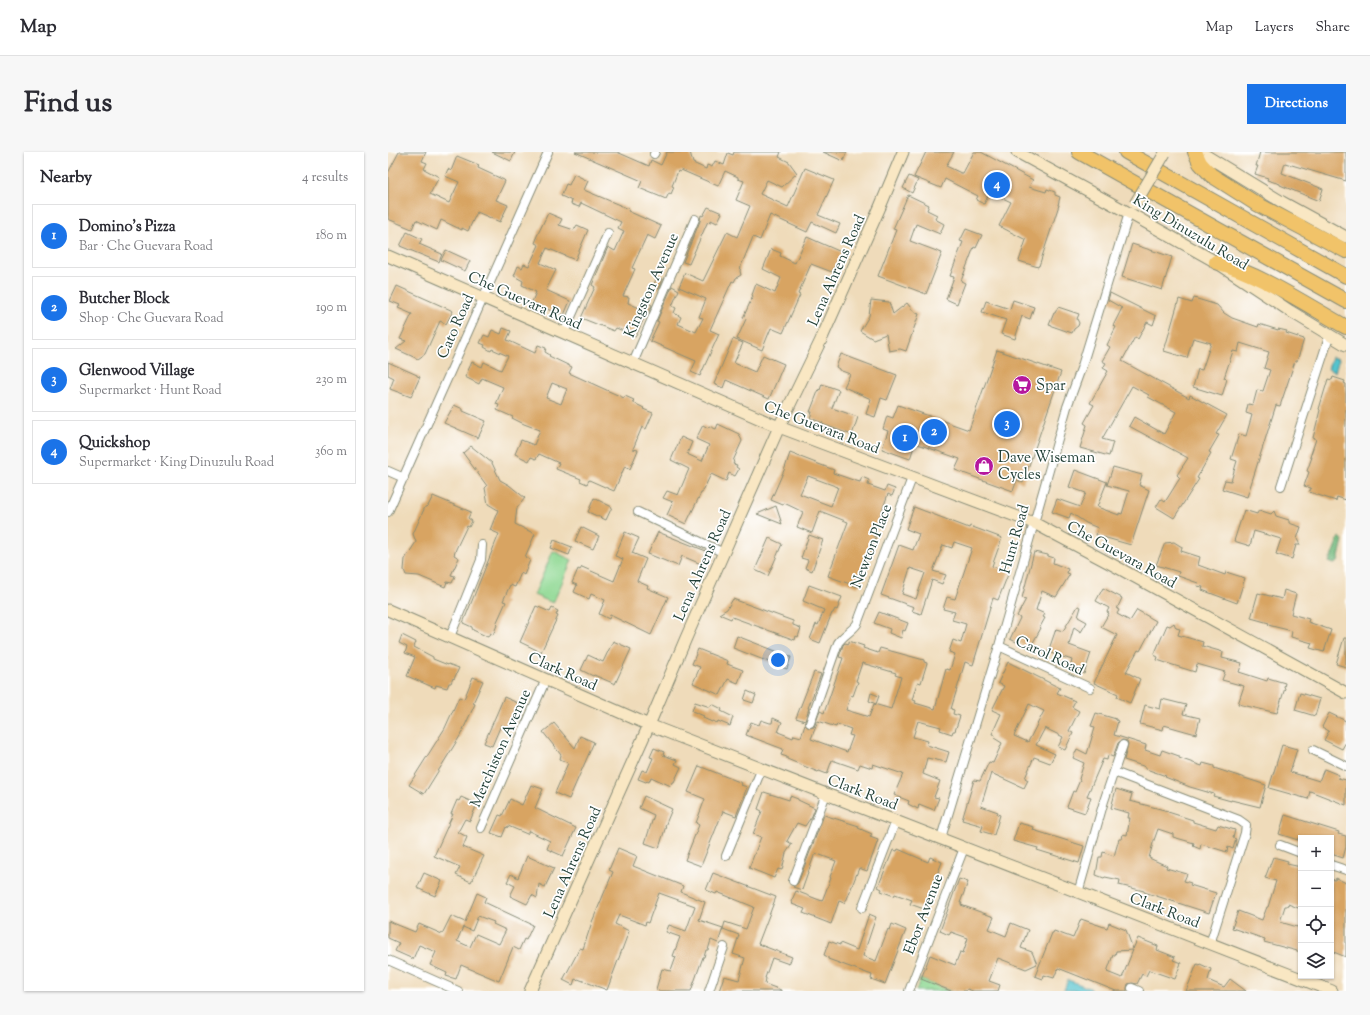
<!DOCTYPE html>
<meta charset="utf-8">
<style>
body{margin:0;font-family:"Sorts Mill Goudy",serif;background:#f7f7f7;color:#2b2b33}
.controls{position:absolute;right:12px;bottom:12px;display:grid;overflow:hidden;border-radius:0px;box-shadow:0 1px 3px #0004}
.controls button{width:36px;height:36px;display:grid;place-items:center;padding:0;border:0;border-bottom:1px solid #e1e1e2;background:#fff;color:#2b2b33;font:20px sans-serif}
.you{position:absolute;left:390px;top:508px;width:14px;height:14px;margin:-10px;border:3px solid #fff;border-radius:50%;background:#1a73e8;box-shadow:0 0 0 6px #1a73e833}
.badge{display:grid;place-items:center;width:26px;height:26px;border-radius:50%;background:#1a73e8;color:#fff;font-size:13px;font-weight:700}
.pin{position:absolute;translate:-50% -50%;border:2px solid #fff;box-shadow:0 1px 4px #0006}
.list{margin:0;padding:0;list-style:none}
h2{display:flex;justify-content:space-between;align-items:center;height:52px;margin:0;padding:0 16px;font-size:17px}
h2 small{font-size:13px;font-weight:400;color:#7c7c81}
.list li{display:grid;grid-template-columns:26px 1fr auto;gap:12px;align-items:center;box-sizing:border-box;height:64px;margin:0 8px 8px;padding:0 8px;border:1px solid #e1e1e2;border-radius:0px}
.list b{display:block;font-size:15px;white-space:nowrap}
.list p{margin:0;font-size:13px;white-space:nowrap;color:#7c7c81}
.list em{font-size:13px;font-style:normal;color:#7c7c81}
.icon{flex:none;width:22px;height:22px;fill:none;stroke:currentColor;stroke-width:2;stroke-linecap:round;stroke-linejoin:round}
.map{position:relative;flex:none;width:958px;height:839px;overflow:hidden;border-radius:0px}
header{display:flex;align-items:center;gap:24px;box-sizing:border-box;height:56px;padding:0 20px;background:#fff;border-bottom:1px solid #e1e1e2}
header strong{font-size:19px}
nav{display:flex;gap:22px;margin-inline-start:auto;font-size:14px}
.intro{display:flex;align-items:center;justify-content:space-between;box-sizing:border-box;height:96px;padding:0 24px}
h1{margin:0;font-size:28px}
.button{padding:10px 18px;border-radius:0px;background:#1a73e8;color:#fff;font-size:14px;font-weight:700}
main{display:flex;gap:24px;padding:0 24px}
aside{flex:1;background:#fff;border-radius:0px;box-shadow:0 1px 3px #0004}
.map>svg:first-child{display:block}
</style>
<header>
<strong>Map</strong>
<nav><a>Map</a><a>Layers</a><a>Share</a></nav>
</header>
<div class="intro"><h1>Find us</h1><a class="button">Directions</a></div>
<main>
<aside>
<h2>Nearby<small>4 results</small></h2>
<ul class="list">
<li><span class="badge">1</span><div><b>Domino's Pizza</b><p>Bar · Che Guevara Road</p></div><em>180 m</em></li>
<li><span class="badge">2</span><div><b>Butcher Block</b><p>Shop · Che Guevara Road</p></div><em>190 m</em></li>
<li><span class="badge">3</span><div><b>Glenwood Village</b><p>Supermarket · Hunt Road</p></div><em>230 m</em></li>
<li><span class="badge">4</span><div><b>Quickshop</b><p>Supermarket · King Dinuzulu Road</p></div><em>360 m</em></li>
</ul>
</aside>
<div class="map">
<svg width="958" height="839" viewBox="0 0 958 839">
<rect width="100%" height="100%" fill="#fff"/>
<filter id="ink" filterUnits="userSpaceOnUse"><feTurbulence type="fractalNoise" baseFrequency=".025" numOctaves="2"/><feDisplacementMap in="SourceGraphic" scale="8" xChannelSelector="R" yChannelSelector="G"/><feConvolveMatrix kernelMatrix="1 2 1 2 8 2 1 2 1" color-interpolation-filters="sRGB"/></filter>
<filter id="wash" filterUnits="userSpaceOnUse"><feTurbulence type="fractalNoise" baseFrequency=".012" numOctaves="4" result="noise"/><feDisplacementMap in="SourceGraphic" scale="16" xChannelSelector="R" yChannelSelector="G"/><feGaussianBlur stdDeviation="0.9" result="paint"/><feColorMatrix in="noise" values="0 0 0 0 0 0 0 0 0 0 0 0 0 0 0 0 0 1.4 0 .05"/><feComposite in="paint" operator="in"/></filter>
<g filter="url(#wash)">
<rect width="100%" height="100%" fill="#efdbba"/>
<!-- green -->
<path fill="#91d994" stroke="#588b64" d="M165 399 184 408 165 451 146 443Z
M532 827 563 839H528Z"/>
<!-- forest -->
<path fill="#74b97e" stroke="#4a7b59" d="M951 385 955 388 950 410 946 412 941 410Z"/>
<!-- water -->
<path fill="#55c3cd" stroke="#3a8080" d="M944 205 951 207 947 220 940 217Z
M680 828 704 837 703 839 676 838Z"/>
<g id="blocks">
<!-- building -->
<path fill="#d8a462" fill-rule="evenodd" d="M11 0H38L34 9 39 11 36 17 51 25 42 42 61 51 71 30 57 24 60 17 63 19 69 4 91 13 90 16 116 28 117 29 108 48 120 53 112 70 89 60 80 79 74 76V78L53 68 49 78 28 68 24 77 0 67V21Z
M104 0H127L123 9Z
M187 0H229L261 14 263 8 273 13 279 0H302L305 11 318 17 319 13 324 15 327 9 336 13 340 1 345 3 346 0H393L391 5 401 10 409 21 394 35 379 28 372 42 400 55 417 16 446 28 430 63 452 72 448 81 424 70 419 80 382 63 372 88 365 85 353 114 352 119 353 123 348 126 346 130 344 129 322 178 331 182 312 224 303 220 308 209 262 189 271 170 269 169 284 134 291 138 284 154 288 156 286 161 293 165 290 172 308 180 315 166 311 165 318 147 291 135 297 121 315 129 339 80 349 85 362 54 348 48 356 29 350 27V25L337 19 330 34 293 18 292 20 290 19 284 34 286 35 283 42 281 41 278 47 251 36 254 29Z
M435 0H459L455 9Z
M538 0H566L558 14 573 21H575L586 0H593L645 28 641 35 658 40 659 37 667 40V43L672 45 670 53H671L651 114H650V115L631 109 638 88 611 74 623 50 602 40 596 52 588 48 590 44 557 27 553 36 526 25Z
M872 0H958V29L897 11 894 21 935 37 931 49 892 33V32L879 28 880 26 867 22 870 14H868Z
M186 22 200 29 196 38 241 57 240 59 273 74 267 87 259 83 244 116 247 117 235 144 241 145 240 151 254 157 258 150 264 153 259 164H257L248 184 228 176 226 179 193 166 207 135 204 133 220 95 227 99 236 79 230 76 233 70 193 51 191 55 183 52 184 49 173 44 178 32 181 33Z
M521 24 530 28 524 41 515 36Z
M520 43 541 53 539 58 549 63 547 67 556 72 552 82 528 72 522 89 554 101 538 142 490 124 508 78 505 77Z
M320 55 334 61 329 71 323 68V70L320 69 301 112 295 110 312 69 313 63 315 64Z
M160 61 174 67 171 73 186 78 189 73 200 78 187 108 159 96 152 111 168 118 158 138 182 149 176 163 171 161 170 162 144 150 148 140 134 133 135 129 126 124 130 114 134 116 136 112 141 114 151 93 147 91 149 86H148Z
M578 77 594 83 588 96 586 95 573 129 577 131 569 152 558 147 566 125 562 124 575 90 572 89Z
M19 80 34 87 31 92 54 102 51 110 12 94Z
M419 85 453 100 444 120 423 112 410 142 412 143 395 181 383 176 374 198 349 187 358 167 355 166 365 144 364 143 368 132 387 141 393 126 375 117 383 97 393 101 392 104 407 111Z
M744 92 784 105 774 138 734 125Z
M58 98 82 109 77 119 53 108Z
M269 125 275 127 271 137 265 134Z
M9 134 65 159 58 172 52 169 37 202 30 207 8 197 18 189 12 187 24 162 10 156 12 153 2 149Z
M722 141 768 164 765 173 759 170 750 187 747 185 734 209 801 246 802 243 839 263 828 282 831 283 821 300 823 301 809 326 811 327 786 366 768 355 773 347 777 350 792 326 789 323 800 306 741 274 746 265 776 282 788 260 760 245 761 243 744 234 714 287 725 290 721 304 692 296 699 273 696 271 706 253 702 251 720 219 715 216 718 211 714 209 722 195 719 193 728 175 725 174 734 156 720 148Z
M806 146 829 153 836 161 844 166 870 175 871 172 890 178V177L899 179 898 181 916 187 909 209H907L892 254 888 253 859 345 834 337 837 328 843 329 849 309 843 307 851 282 858 284 864 263 858 261 860 252 865 253 869 238 875 239 882 218 876 216 881 200 852 191 850 200 845 199 836 226 839 227 834 244 805 235 810 217 814 218 823 191 805 186 799 206 776 199 791 147 804 151Z
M483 148 501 150 505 162 519 151 526 160 531 162 518 199 512 197 501 199 498 182 485 187 472 179 481 164Z
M625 148 646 155 642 167 634 164 627 187 613 182 618 168 594 160 598 149 622 157Z
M670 155 691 162 689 167 691 171 690 174 686 177 684 181 661 173 666 161H667Z
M115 176 123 179 119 188 147 201 150 193 158 196 157 200 162 203 161 204 184 215 181 221 236 246 237 244 246 248 244 250 256 256 255 257 265 261 258 277 254 275 245 297 250 298 242 317 237 314 226 339 201 328 199 332 192 329 193 327 168 317 171 311 151 302 148 307 143 305 141 309 127 302 133 288 146 293 152 278 136 272 124 266 125 265 109 258 111 253 108 252 115 235 94 226 91 232 77 225 84 210 94 215 96 210 113 218 120 204 104 197 103 199 96 195 97 193 92 191 96 183 101 185 104 178 113 182ZM164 231 179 237 173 252 158 246Z
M345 187 355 191 346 211 367 220 375 203 396 212 381 247 338 228 335 236 326 232Z
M609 198 673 220 635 331 629 328 625 339 567 318 572 307 527 291 522 307 494 297 500 279 495 277 499 264 505 266 510 253 581 278Z
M453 202 509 223 499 248 493 246 487 265 478 262 483 247 456 235 462 222 451 218V217L448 215Z
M0 210 29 223V224L32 225 23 245 2 237 6 226 0 223Z
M945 225 957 229 956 231 958 232V348L949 345 948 349 921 340 923 336 916 334 921 320 919 319 924 305H922L928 287 925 286 932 258 931 257 940 227 944 228Z
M434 232 451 238 444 256 470 265 464 283 434 272 435 271 422 266 424 260H422L431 237 432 238Z
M66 253 75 257V259L98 269 90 286 56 271Z
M330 272 351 282 354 289 345 309 346 310 345 312 349 313 348 315 351 317 347 324 341 321 338 329 323 322 314 341H313L298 372 279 363 285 350 275 346 279 339 290 343 301 317 283 308 293 285 304 290 299 302 314 309 321 293 308 287 315 273 320 276 321 274 328 277Z
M83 294 104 311 112 328 121 333 137 346 129 356 127 372 147 382 137 405 142 408 136 423 133 421 127 435 122 433 115 449 118 450 108 472 109 473 105 483 102 481 100 485 85 478 84 476V475L75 471 111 382 102 378 110 358 100 352 97 336 99 334 75 301Z
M402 301 446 318 445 321 465 328 472 330 474 325 481 328 480 333 497 339 499 334 507 337 504 344 500 342 485 384 488 385 470 435 440 424 460 370 432 359 424 381 409 375 415 360 396 351 395 353 383 348 397 316ZM420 324 450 335 443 354 412 342Z
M725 315 754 323 751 333 761 338 743 393 708 383 710 376 698 371 683 361 681 366 664 360 669 347 692 355 698 341 681 335 687 318 719 330 709 355 731 363V361L734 362 741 339 719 333Z
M45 344 83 360 80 366 84 369 81 375 79 374 68 397 66 403 71 406 63 423 67 424 64 431 59 430 57 435 31 424 18 423 16 418 17 407 28 390 25 382 37 355 40 354Z
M206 346 224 355 218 368 200 360Z
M388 354 394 372 369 362Z
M526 355 581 376 582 374 614 386 604 414 621 420 610 448 605 446 585 513 577 510 563 557 566 558 565 562 572 564 567 579H565L564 582 552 578 553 575 530 569 525 585 540 589 539 593 561 600 558 610 539 606 535 622 552 629 546 645 551 646 546 658 531 652 530 657 520 652 521 649 506 643 515 622 485 612 484 616 472 612 470 617 444 608 439 622 431 619 430 620 399 607V605L393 603 395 597 358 583 363 570 371 573 373 568 382 571H384L385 566 394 570 390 580 405 586 406 583 413 585 417 573 421 576 426 575 432 559 436 561 455 506 451 505 455 493 457 491 461 492V489L476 494 475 496 490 501 492 496 536 508V510L539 511 533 531 530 530 529 531 524 548 528 549 527 551 547 557 558 517 562 518 567 502 561 500 565 488 573 491 578 472 564 468 567 460 555 457 559 445 567 447 584 396 566 390 564 396 555 393 545 419 558 423 554 432 544 428 533 462 524 459 526 455 493 443 511 393 525 398 531 382 518 377ZM522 416 537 421 528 447 514 442ZM474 511 508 521 507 523 513 525 503 557 486 552 481 565 458 558 463 543 465 544 470 530 468 529ZM430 569 448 575 449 572 463 577 461 583 465 584 459 600 423 587Z
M856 358 869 362 871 358 883 362 886 359 888 364 901 368V371L913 375 909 387 912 393H908L904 407 888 402 893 387 866 379 862 394 846 389Z
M193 375 211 384 205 397 187 389Z
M237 380 251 386 244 401 258 407 249 429 260 434 259 436 280 445 263 483 222 463 221 467 211 462 217 448 203 442 201 447 186 440 189 433 184 431 190 417 192 418 194 415 226 429 235 407 227 404Z
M270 380 318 399 313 412 294 404 290 414 260 402Z
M421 383 435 388 424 419 417 416 420 408 413 406Z
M381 386 394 392 380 424 367 418Z
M166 388 184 395 181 403 163 396Z
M786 390 794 395 793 399 812 405 810 413 837 423 838 420 857 426 849 451 814 438 815 435 809 434 810 431 790 424 791 420 768 413 777 391Z
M646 400 660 403V404L666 406 665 411 680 417 679 421 682 422 668 445 654 439 648 458 657 462 655 465 657 466 652 475 653 476 642 496H641L622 487 632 466 629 464 638 447 634 446Z
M421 433 454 445 449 458 447 457 445 461H444L432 491 422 487 428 472 430 473 436 458 415 449Z
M715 436 734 446 729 457 731 458 729 462 742 469 749 458 768 469 752 499 750 498 738 520 752 527 742 551 729 545 730 542 706 531 729 483 713 475 721 461 719 460 721 456 708 449Z
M896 438 908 442 903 462 921 467 920 470 943 478 936 500 922 496 924 491 903 485 904 479 880 473 881 471 863 466 870 441 894 447Z
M345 447 405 469V473L413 476 410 485 408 484 407 488 344 465 343 467 331 462 339 457Z
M148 454 162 460 164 456 170 459 168 463 170 464 153 500 132 490Z
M690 454 693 455 690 465 699 470 693 480 686 475 681 493 703 501 696 522 681 517 684 508 660 500 668 477 675 479Z
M491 460 520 471 517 479 515 478 513 486 501 481 502 477 486 471Z
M786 471 788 476 792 477 790 483 815 490 814 494 835 500 834 506 854 511 851 520 879 529 880 526 897 531 896 535 897 536 889 561 850 552 856 534 834 528 837 520 809 512 807 520 769 508 770 505 766 503 779 473 782 474Z
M14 483 28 490 26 495 45 505V507L60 513V512L71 516 66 527 65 526 63 531H61L59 536 48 533 47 536 19 524 27 505 17 501 19 495 11 491Z
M349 484 403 505 399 517 345 496Z
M956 486H958V515L948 512Z
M225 489 243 497 227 532 206 523 205 524 193 518 200 503 215 510Z
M310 497 340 509 339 512 355 518 350 531 340 527 332 543 305 531 312 515 304 512Z
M620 510 672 536 669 541 687 549 684 555 691 559 681 579 685 581 677 598 670 595 675 585 657 576 648 593 667 602 662 611 646 605 637 626 640 628 636 636 603 621 593 654 610 660 609 662 612 663 606 683 593 679 595 674 574 668 586 628 592 629 601 610 605 611 614 591 606 586 607 583 604 582 613 562 604 558 616 534 610 531ZM641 552 656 559 640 590 626 584Z
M426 520 433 522 420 556H421L417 569 408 566Z
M85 525 95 529 85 551 87 552 72 584 36 642 21 633 57 576 71 545 76 547Z
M359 539 368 543 365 551 356 548Z
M483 541 491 544 488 552 481 549Z
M912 541 932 547 927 564 907 558Z
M116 545 132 552 121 576 113 573 104 594 96 591Z
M774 547 798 553 795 562 812 566 808 582 776 573 775 578 752 572 757 553 772 557Z
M307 550 322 555 324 552 334 557 333 559 345 565 342 574 330 569 329 571 325 569 324 570 315 566 316 564 304 559Z
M708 561 728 567V568L730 569 726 583 758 593 757 598 772 603 774 598 791 604V606L814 614 815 611 826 614V616L878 633 872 655 843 648V649L825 644 826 642 802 635 777 625 778 624 758 617V615L736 608 740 592 739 589 734 588 730 591 725 605 720 603 719 608 715 607 699 644 703 645 697 661 679 655 685 639 687 640 692 628 691 627 696 611 685 606 689 597 699 602 707 575 703 574Z
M941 561 958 569V590L954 597 936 588 941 579 934 575Z
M166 571 187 596 192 584 206 590 181 647 167 641 180 611 172 607 173 603 155 580Z
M894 593 909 597 902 620 931 629 936 617 951 623 950 626 958 628V653L922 639 920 647 881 636Z
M266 596 276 600 275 603 289 608 287 612 293 615 286 630H285L283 634 263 625 261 630 259 629 258 630 250 627 254 618 259 620 265 606 262 605Z
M311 614 354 631 353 633 359 635 348 664 335 659 313 714 297 708 311 673 308 671 317 647 300 640Z
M143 633 155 637 147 656 188 676 175 704 159 697 162 689 141 679 139 682 120 674 119 676 118 675 114 685 103 681 111 663 114 664 122 647 134 653Z
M728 637 744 642 742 649 780 659V660L805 668V670L828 677 830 673 847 678 845 686 848 687 845 697 840 695 839 700 813 692 812 697 805 694 806 691 785 685V682L770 677 765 691 761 706 779 714 778 716 799 722 796 729 803 731 802 733 828 741 821 761 756 740V739L731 733 732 728 717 725 716 726 708 723 711 705H714L715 700 726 704 731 687H734L735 682 739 683 742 666H740L741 661 723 656Z
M376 640 401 648 402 644 410 647V648L427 656 424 664 417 674 409 671 399 689 404 692 398 701 394 718 390 717 386 726 361 716 373 685 365 682 374 659 370 657Z
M256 644 284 657 277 674H278L271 696 257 691 266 663 251 656Z
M73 645 89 652 82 669 77 667 70 680 79 685 75 695 96 704 83 730 68 723 72 715 46 704 65 662H63L69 648 71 649Z
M436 663 471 674 470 676 484 682 482 685 490 688 479 719 471 716 459 747 456 751 451 749 443 772 415 761 417 757 404 752 405 751 403 750 408 739 434 749 443 726 442 725 448 709 427 701 414 738 405 735 410 731Z
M897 663 951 680 950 682 958 684V695L955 706 943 702V686H910V688L891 682Z
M631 671 646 675 645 678 696 694 691 711 649 698 650 696 625 689Z
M230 696 249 704 245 714 295 734 293 740 317 750 311 768 335 776 330 791 323 788 320 798H318L316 805H315L303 839H270L271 838 268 837 274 817 283 819 288 805 285 804 292 785 278 780 281 773 298 779 307 754 271 741 260 771 258 770 257 773 231 763 227 772 241 779 219 838 190 827 189 828 187 827 185 833 175 828 192 796 195 797 204 770 225 720 221 718Z
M510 697 540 710 542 705 554 710 536 757 522 752 524 748 507 742 506 744 493 739 494 737 490 735 505 698 509 699Z
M139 704 166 716 157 735 151 732 149 746 144 743 139 752 122 744 127 734 119 730 123 722 130 726Z
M885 705 900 709 899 712 913 715V757L900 752 899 754H897L892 770 913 776V800L876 790 877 787 844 776 850 759 874 768 879 755H880L888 729 877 726Z
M36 721 54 729 47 744 29 736Z
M325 721 388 745 370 792 404 805 401 812 384 806 377 826H378L377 832 393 838V839H331L336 824 351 828 357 806 345 802 351 783 335 777 337 770 358 777 366 755 329 740 328 742 318 738Z
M948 726 958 731V805L943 799V727L947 728Z
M571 727 580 730 572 751H574L573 753 606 765 601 777 618 784 623 771 640 778 633 796 644 800 649 812 638 817 610 806 601 829 612 833 610 839H585L579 837 578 839H563L533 827 542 803 567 813 572 800 575 801 580 786 563 780 561 783 552 779Z
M89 741 98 745 96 750 145 773 138 788 136 787 131 798 125 795 111 829 73 813 68 827 58 824 59 821 42 813 48 800 31 793 25 807 7 799 11 791 0 786V769L27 780 31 772 54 782 63 764 77 770ZM90 764 106 770 105 772 118 778 111 792 88 782 82 795 69 789 75 775 84 779Z
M481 762 488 765 475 804 488 809 500 777 502 778 504 772 518 778 497 832 483 827 484 823 440 807V805L436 803 441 789 452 793V791L469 798Z
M693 767 719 776 721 771 738 778 745 797 750 786 770 794 769 798 787 805 785 808 793 811 787 827 761 818 758 824 754 822 749 832 744 831 740 832 739 836V839H728L670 816 666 826 656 823 655 827 647 824 664 781H665L666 779 685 786ZM745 798 734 826 719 820 725 803H727L728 799Z
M809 812 811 813 812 812 823 817 820 828 836 835 842 827 858 839H798Z"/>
</g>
</g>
<g filter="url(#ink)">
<use href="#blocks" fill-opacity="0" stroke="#878c77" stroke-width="1"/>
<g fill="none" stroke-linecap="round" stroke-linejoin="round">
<defs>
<path id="street" d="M266 2 267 0
M176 181 220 81
M245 211 307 67
M0 319 16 326
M893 334 942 182
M0 360 160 0
M250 360 336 401
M62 485 93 408 94 393
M611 494 702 536
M422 571 450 491C455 483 463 480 469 472L524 326
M925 598 958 614
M726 620 851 668 858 673 857 681 822 792
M93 676 158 527
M553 686 611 494 679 255 694 214 741 61
M892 693 913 701
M338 704 374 616
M943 713 958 718
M405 729 438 642
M690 741 716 649 735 593
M474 756 508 668
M0 808 70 839
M744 836 751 839
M321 839 336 795
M521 839 576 696"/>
<path id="secondary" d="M629 0 741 61 828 110 902 159 958 193
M812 0 894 50 958 85
M0 104 391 275 646 371 725 413 958 541
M0 458 261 573 944 839
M142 839 261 573 298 486 391 275 433 188 492 55 515 0"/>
<path id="highway" d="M691 0 958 149
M738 0 958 124
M807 0 812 11 823 23 867 51 958 99
M828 110C873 122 917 152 958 175"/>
</defs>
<!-- street casing -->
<use href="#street" stroke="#878c77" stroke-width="10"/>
<!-- secondary casing -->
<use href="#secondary" stroke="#878c77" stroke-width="13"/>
<!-- highway casing -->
<use href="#highway" stroke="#878c77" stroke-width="16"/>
<!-- street -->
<use href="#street" stroke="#fff" stroke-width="8"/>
<!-- secondary -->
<use href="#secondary" stroke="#f9e7c3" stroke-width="11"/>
<!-- highway -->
<use href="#highway" stroke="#f1c369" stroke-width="14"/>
<defs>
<path id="secondary-bridge" d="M747 52 777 1"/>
</defs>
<!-- secondary-bridge casing -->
<use href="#secondary-bridge" stroke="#878c77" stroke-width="13" stroke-linecap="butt"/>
<!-- secondary-bridge -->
<use href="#secondary-bridge" stroke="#f9e7c3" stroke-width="11"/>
</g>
</g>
<!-- icons -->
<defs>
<symbol id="supermarket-disc" viewBox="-11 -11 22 22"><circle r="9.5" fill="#b5179e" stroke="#fff"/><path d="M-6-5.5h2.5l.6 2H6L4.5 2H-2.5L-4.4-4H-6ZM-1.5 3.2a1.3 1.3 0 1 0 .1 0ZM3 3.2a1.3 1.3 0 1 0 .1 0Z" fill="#fff"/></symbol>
<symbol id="shop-disc" viewBox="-11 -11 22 22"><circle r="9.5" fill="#b5179e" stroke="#fff"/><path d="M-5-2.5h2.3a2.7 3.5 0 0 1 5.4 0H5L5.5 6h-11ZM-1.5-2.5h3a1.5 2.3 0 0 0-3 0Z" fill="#fff"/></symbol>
</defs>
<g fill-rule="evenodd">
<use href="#supermarket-disc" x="623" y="222" width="22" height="22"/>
<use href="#shop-disc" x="585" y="303" width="22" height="22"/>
</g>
<g text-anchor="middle" stroke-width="3.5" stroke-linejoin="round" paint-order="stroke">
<!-- street labels -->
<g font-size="15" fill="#1f3d34" stroke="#fff">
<text transform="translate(803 80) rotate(31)" y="5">King Dinuzulu Road</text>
<text transform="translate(448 118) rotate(-66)" y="5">Lena Ahrens Road</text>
<text transform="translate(263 133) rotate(-66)" y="5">Kingston Avenue</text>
<text transform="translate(137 148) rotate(24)" y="5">Che Guevara Road</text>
<text transform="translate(67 174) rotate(-66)" y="5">Cato Road</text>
<text transform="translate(434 275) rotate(21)" y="5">Che Guevara Road</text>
<text transform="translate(626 387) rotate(-74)" y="5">Hunt Road</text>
<text transform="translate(483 394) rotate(-69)" y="5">Newton Place</text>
<text transform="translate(734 402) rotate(29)" y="5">Che Guevara Road</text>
<text transform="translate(314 413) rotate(-66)" y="5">Lena Ahrens Road</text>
<text transform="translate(662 503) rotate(25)" y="5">Carol Road</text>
<text transform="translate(175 519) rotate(24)" y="5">Clark Road</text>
<text transform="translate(112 596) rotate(-66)" y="5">Merchiston Avenue</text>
<text transform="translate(475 640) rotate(21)" y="5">Clark Road</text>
<text transform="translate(184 710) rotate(-66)" y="5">Lena Ahrens Road</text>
<text transform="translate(777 758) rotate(21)" y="5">Clark Road</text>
<text transform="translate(535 762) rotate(-69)" y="5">Ebor Avenue</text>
</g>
<!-- poi labels -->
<g font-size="15" fill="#1f3d34" stroke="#fff" text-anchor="start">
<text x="648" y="238">Spar</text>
<text x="610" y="310">Dave Wiseman<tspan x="610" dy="17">Cycles</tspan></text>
</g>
</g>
</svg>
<div class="controls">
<button>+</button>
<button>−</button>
<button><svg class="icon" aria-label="locate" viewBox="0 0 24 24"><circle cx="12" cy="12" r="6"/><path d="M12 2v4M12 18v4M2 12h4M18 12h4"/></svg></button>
<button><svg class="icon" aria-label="layers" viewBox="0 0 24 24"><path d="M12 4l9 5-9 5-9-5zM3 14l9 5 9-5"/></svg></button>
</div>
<div class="you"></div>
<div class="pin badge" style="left:517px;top:286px">1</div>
<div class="pin badge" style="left:546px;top:280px">2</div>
<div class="pin badge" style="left:619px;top:272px">3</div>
<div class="pin badge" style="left:609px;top:33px">4</div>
</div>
</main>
